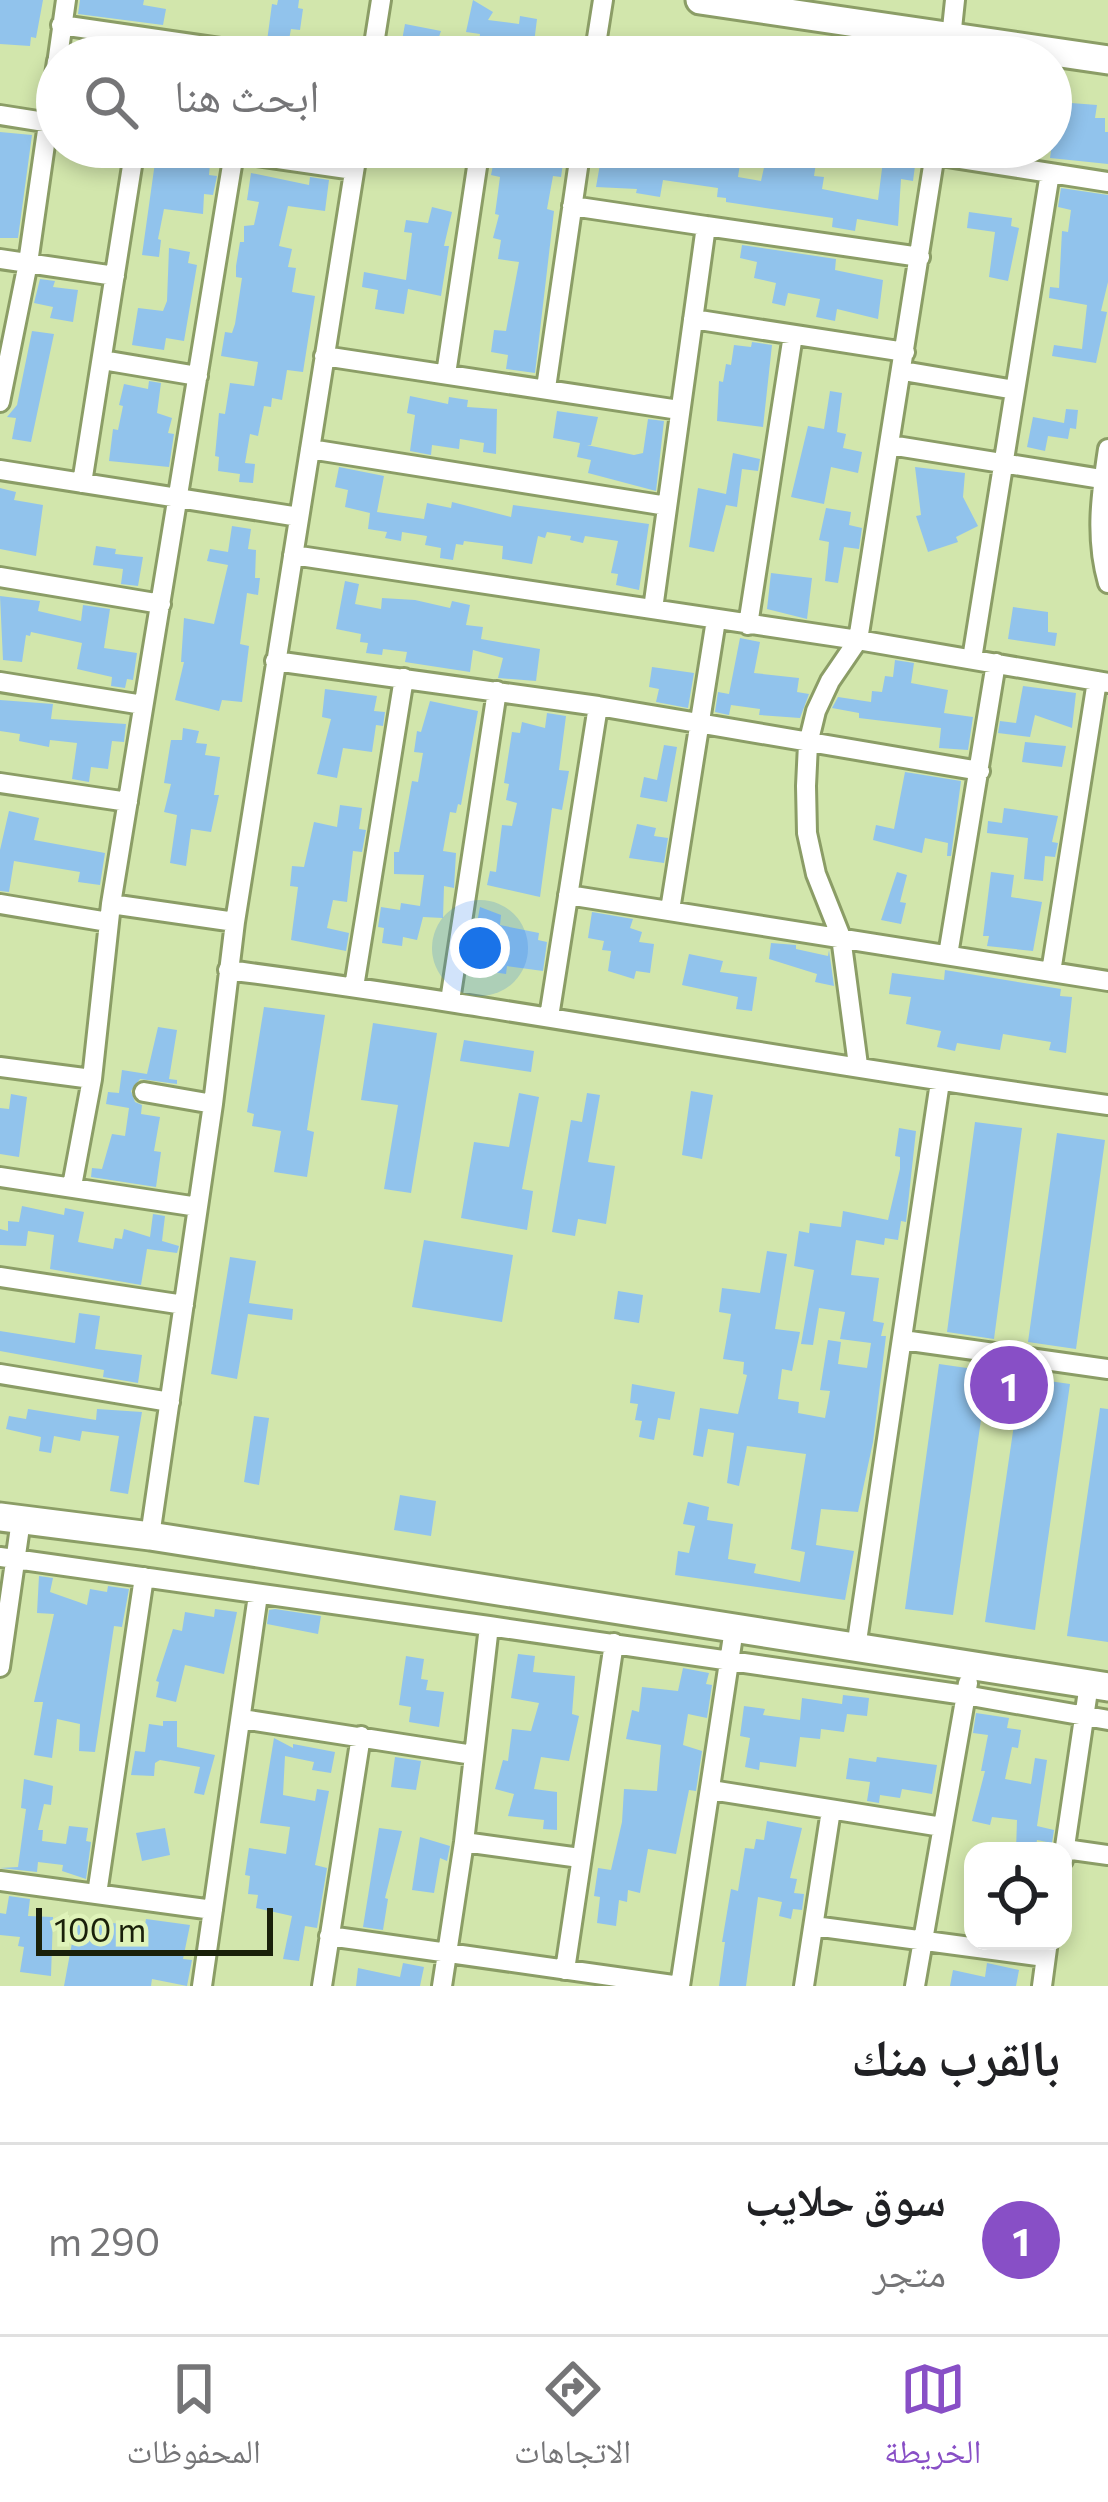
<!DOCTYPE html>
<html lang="ar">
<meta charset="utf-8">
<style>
body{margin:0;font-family:Commissioner,"Noto Naskh Arabic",sans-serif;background:#f6f6f6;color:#202124;direction:rtl}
.controls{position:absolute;right:36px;bottom:36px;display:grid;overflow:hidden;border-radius:24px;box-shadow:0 6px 18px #0003}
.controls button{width:108px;height:108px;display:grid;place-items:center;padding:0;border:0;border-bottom:3px solid #e0e0e0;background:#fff;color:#202124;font:60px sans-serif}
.scale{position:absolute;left:36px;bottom:30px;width:237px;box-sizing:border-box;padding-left:12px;border:6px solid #1a200a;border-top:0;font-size:33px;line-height:42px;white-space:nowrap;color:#1a200a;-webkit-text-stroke:9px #dff3b9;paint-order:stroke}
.you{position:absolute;left:480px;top:948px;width:42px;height:42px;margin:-30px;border:9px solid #fff;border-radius:50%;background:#1a73e8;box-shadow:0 0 0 18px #1a73e833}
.badge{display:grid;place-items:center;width:78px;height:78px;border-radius:50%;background:#884fc6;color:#fff;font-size:39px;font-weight:700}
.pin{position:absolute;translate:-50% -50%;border:6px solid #fff;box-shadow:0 3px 12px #0006}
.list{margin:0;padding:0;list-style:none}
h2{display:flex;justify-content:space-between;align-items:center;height:156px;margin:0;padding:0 48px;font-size:51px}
h2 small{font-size:39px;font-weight:400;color:#757577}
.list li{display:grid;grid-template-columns:78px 1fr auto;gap:36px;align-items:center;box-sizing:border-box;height:192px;padding:0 48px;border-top:3px solid #e0e0e0}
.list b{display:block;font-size:45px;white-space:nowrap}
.list p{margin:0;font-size:39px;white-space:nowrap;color:#757577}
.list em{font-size:39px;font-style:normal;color:#757577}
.icon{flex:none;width:66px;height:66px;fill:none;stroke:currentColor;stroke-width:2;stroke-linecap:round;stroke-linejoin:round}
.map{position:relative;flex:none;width:1108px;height:1986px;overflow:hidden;direction:ltr}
.search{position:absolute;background:#fff;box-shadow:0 6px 18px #0003;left:36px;right:36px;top:36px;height:132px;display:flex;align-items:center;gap:30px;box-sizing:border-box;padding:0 42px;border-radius:66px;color:#757577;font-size:45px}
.sheet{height:348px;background:#fff}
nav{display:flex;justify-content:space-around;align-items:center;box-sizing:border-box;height:168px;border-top:3px solid #e0e0e0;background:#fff;font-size:33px;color:#757577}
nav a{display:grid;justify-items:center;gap:6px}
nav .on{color:#884fc6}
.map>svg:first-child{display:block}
</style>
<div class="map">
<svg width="1108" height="1986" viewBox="0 0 1108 1986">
<rect width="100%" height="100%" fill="#d2e6ac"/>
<!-- building -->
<path fill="#91c3ec" d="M0 0H43L36 38 31 37 30 46 0 44Z
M80 0H144L143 5 166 9 163 25 78 14Z
M278 0H299L298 8 303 9 300 30 291 29 288 45 267 41 272 4 277 5Z
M473 0 493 12 488 20 519 24 520 16 537 19 534 43 524 42V57H477L480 34 466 32Z
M405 24 441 31 432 57H399Z
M1058 102 1097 105 1095 118H1105V132H1108V164L1050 158Z
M0 132 32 135 18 238H0Z
M511 147 565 150 561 177 553 176 547 209 554 211 535 373 506 369 508 355 491 352 494 330 506 331 519 262 498 259 501 240 493 238 499 215 495 214 500 177 491 175 495 156 504 157 505 148Z
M603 147 742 150 738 177 761 181 767 154 816 163 814 176 824 177 822 189 878 200 883 161 915 166 913 181 901 179 898 226 857 219 855 231 832 227 833 218 726 202V198L717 197 718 188 663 180 660 197 636 193 637 189 596 187Z
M157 148 210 163 209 175 217 176 213 195 204 194 203 214 164 209 158 239 161 240 159 257 142 255Z
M251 173 309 185 310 177 329 180 325 211 288 206 279 246 292 249 288 267 296 268 292 292 315 296 303 372 287 370 282 400 272 398 271 407 264 406 258 436 250 434 245 463 255 464 253 483 239 482 240 474 218 471 219 457 215 456 219 413 225 414 230 383 254 386 258 362 221 356 225 332 232 333 235 324 242 278 236 277V266L240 242H244V226L254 225 259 202 247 200Z
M1061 188 1108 195V282L1101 311 1107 312 1096 363 1052 356 1054 345 1082 349 1087 305 1049 298 1050 287 1059 288 1062 231 1068 232 1071 210 1058 207Z
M432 207 452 212 444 246H449L441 296 408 289 404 314 375 309 378 290 362 287 364 272 406 280 412 233 404 232 406 220 428 223Z
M969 212 1012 218 1011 226 1019 228 1008 281 989 277 995 232 967 228Z
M742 245 836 259 835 270 883 280 878 319 837 309 835 321 816 317 820 299 788 293 785 306 772 303 776 283 754 278 757 262 740 258Z
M169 248 190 252 188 263 197 265 184 341 166 338 164 350 132 345 138 308 163 311 167 301Z
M40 279 55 281 53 287 78 290 73 322 50 318 53 307 34 303Z
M32 331 54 334 31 442 12 439 16 418 7 417 17 405Z
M752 342 772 345 763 427 717 421 719 381 723 382 726 364 731 365 734 345 751 347Z
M149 381 161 383 157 413 172 418 168 433 174 434 169 467 109 461 113 429 118 430 123 406 119 405 124 384 148 389Z
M830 391 842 393 837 432 846 434 843 448 862 452 858 473 831 467 824 504 791 497 808 426 824 429Z
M410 396 448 404 449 397 468 400 467 407 497 409 496 454 483 452 484 443 460 439 459 449 432 445 431 455 410 451 415 415 407 413Z
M1066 409 1078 410 1076 429 1070 428 1068 439 1048 436 1045 451 1027 447 1033 417 1064 423Z
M557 411 598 417 591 445H587L634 455 643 453 648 419 664 421 656 491 588 473 591 460 577 457 580 443 553 438Z
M733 453 760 459 758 471 742 469 737 507 726 505 714 552 689 547 698 488 726 494Z
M339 467 384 476 377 512 424 519 427 503 451 508 452 502 511 517 513 505 649 524 639 590 616 585 618 574 611 573 618 541 585 536 583 543 570 540 571 536 547 532 545 538 538 536 532 564 502 559 503 546 464 541 463 545 456 544 453 560 440 558 441 548 425 545 427 536 402 532 401 541 385 538 387 532 368 529 370 513 345 507 348 490 335 487Z
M915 467 965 473 963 497 978 526 956 537 958 542 928 552 916 516 921 515Z
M0 488 16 492 14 500 43 505 36 556 0 549Z
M826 508 851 512 849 525 862 528 859 549 844 547 838 583 825 581 829 542 819 540Z
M232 526 251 529 248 549 256 550 255 578H260L258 595 247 593 240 644 249 646 242 702 222 700 219 711 175 700 184 662H181L184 618 214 624 228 565 207 561 210 549 228 552Z
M96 546 116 549 115 554 143 557 138 586 121 584 123 569 93 565Z
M771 573 812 578 807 619 767 609Z
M345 581 359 584 355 604 381 609 382 598 415 600 450 608 452 601 470 605 466 625 483 627 481 639 540 649 536 681 498 678 503 658 473 650 470 672 405 662 407 652 383 649 382 655 366 653 368 643 360 642 361 634 336 629Z
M0 596 40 601 38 611 81 621 83 605 110 609 104 648 137 653 133 680 127 679 125 688 111 686 112 677 77 669 82 643 31 632 30 636 26 635 22 662 3 660Z
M1013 607 1048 612V632L1057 633 1055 646 1008 639Z
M740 638 760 642 754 673 799 678 797 692 809 694 800 718 759 715 760 709 731 705 729 715 715 712 718 692 729 694Z
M895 660 914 663 911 683 948 690 944 713 973 717 968 750 939 748 941 728 859 718V713L832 708 838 697 871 702 872 691 882 692 885 676 893 677Z
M652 667 694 673 688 708 656 702 659 689 649 687Z
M1023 686 1076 693 1072 728 1035 715 1030 737 998 733 1000 721 1016 723Z
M325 689 377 696 374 711 385 712 383 726 376 725 372 752 343 748 337 778 317 774 331 719 322 717Z
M0 700 53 704 51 719 126 724 124 742 112 741 108 769 91 767 89 782 72 779 77 743 50 740 49 747 19 741 20 734 0 731Z
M430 701 478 711 461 805 458 804 456 813 450 812 443 851 456 853 454 888 444 886 443 918 423 917 417 940 403 937 402 946 382 943 384 928 378 927 381 907 400 910 401 903 420 906 424 875 394 874V852H399L412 781 418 782 423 753 414 752 417 731 421 732Z
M547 713 566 716 559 770 569 771 562 810 552 808 540 897 487 885 490 871 496 872 502 825 512 826 517 803 506 800 509 784 504 783 512 732 520 733 522 722 545 728Z
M183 728 199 731 196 743 207 744 205 755 220 757 214 795H219L211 832 191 829 186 866 170 863 177 815 164 812 171 784 164 783 171 740H182Z
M1025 742 1066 746 1062 767 1022 762Z
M664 745 677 747 667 802 640 797 644 777 657 780Z
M905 772 961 781 951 856H947L948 843 925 838 922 853 873 840 876 825 894 829Z
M340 805 362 808 359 829 366 830 362 852 353 851 347 902 333 900 327 928 349 933 346 951 291 940 298 887 290 886 292 866 304 867 314 822 337 827Z
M1004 808 1058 816 1052 842 1058 843 1055 857 1045 856 1043 881 1024 879 1028 838 987 833 988 821 1002 823Z
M9 811 39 818 34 840 105 853 100 885 78 882 80 872 14 861 9 892 0 891V850Z
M637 824 656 828 654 836 668 838 664 863 629 858Z
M897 872 907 875 900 902 906 903 901 924 881 920Z
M991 872 1014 875 1011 897 1042 902 1033 951 987 946 989 936H983Z
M480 907 501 915 500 925 539 933 538 940 547 942 543 971 507 966 506 974 486 971 490 943 474 939Z
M592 912 633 919 630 928 642 932 639 942 654 944 650 973 636 971 634 979 608 971 611 951 602 950 604 941 588 938Z
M771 943 796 945V949L828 956 829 950 834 986 815 982 817 974 769 959Z
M689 954 723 961 720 972 757 977 752 1011 736 1009 738 997 682 985Z
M945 970 1061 989 1060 996 1072 997 1066 1053 1049 1050 1051 1042 1003 1034 1000 1050 957 1043 955 1051 937 1047 941 1031 906 1024 911 997 889 994 892 973 944 980Z
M264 1007 325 1015 307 1130 314 1132 307 1177 274 1172 281 1131 252 1126 254 1114 247 1112Z
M373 1023 437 1033 411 1193 384 1189 398 1105 361 1100Z
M158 1027 177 1030 169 1079 177 1080V1084L140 1079 131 1091 135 1102 142 1105 141 1114 160 1117 154 1151 161 1152 156 1187 91 1177 92 1168 102 1169 112 1134 125 1136 129 1108 106 1104 108 1092 119 1093 122 1070 147 1074Z
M464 1040 534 1051 531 1072 460 1061Z
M691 1091 713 1095 702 1159 682 1155Z
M519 1093 539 1097 522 1189 533 1191 527 1230 461 1218 474 1142 509 1147Z
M587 1093 600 1095 588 1162 615 1166 606 1224 578 1219 575 1236 552 1232 571 1120 582 1122Z
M11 1094 27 1097 19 1157 0 1154V1108L9 1109Z
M975 1122 1022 1128 994 1339 947 1332Z
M899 1128 916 1131 906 1222 901 1221 898 1240 885 1238 884 1245 856 1240 851 1275 879 1278 873 1321 884 1323 881 1336H886L873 1442 858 1512 821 1509 816 1545 854 1551 845 1600 675 1575 678 1551 689 1553 695 1526 683 1524 688 1502 709 1507 707 1520 733 1524 728 1559 756 1564 754 1573 800 1582 805 1552 791 1549 806 1454 747 1446 739 1486 727 1483 734 1433 708 1429 703 1457 693 1455 700 1408 738 1414 747 1375 743 1374 744 1362 723 1359 731 1314 719 1312 722 1288 760 1293 767 1251 787 1254 775 1329 800 1332 792 1371 782 1369 778 1399 799 1402 798 1413 825 1418 830 1391 820 1390 828 1340 841 1342 838 1364 867 1368 871 1343 840 1339 845 1312 819 1308 813 1345 801 1344 814 1270 794 1266 799 1231 809 1233 810 1223 841 1227 843 1211 888 1220 900 1169V1157L895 1156Z
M1057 1133 1105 1140 1076 1349 1028 1342Z
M22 1206 64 1215 65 1208 84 1212 78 1242 113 1249 115 1238 122 1239 124 1229 150 1237 153 1214 165 1216 162 1241 179 1246 177 1253 147 1249 141 1285 50 1269 54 1235 28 1231 26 1246 0 1245V1229L8 1231V1221L19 1222Z
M424 1240 513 1255 502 1322 412 1307Z
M230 1257 256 1261 249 1303 293 1309 292 1320 248 1314 237 1379 211 1374Z
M618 1291 643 1295 639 1323 614 1319Z
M79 1313 100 1316 95 1349 142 1355 138 1383 103 1377 104 1370 0 1351V1331L75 1343Z
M939 1364 988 1371 953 1615 905 1609Z
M1021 1377 1070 1384 1035 1630 985 1622Z
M632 1384 675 1392 670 1420 658 1418 654 1440 639 1437 642 1421 635 1420 638 1404 630 1403Z
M1100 1408 1108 1409V1642L1067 1636Z
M28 1409 96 1420 97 1409 142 1412 128 1494 110 1491 119 1436 82 1431 80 1441 54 1436 51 1453 39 1451 41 1437 6 1429 9 1416 26 1419Z
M254 1416 269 1418 259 1485 244 1482Z
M400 1495 436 1501 431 1536 394 1530Z
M39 1576 53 1578 50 1592 87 1605 90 1589 107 1592 108 1586 129 1589 122 1627 114 1626 95 1752 79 1751 80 1724 57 1719 52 1758 34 1755 43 1702H34L54 1614 37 1613Z
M215 1609 237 1612 224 1674 185 1665 176 1702 156 1697 159 1682 156 1681 173 1629 182 1631 185 1612 214 1617Z
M275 1609 321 1616 318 1634 267 1624 269 1610Z
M518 1654 535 1656 533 1672 575 1676 572 1714 579 1716 569 1761 541 1757 534 1789 557 1792V1830L543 1829 544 1820 508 1816 514 1794 495 1789 503 1760 508 1761 512 1729 531 1731 539 1703 511 1698Z
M406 1656 424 1659 421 1679 428 1680 426 1690 444 1692 439 1727 409 1722 411 1707 399 1705Z
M683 1668 709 1673 706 1684 712 1685 707 1718 688 1714 683 1745 702 1751 696 1791 689 1790 676 1854 648 1849 640 1893 628 1890 627 1902 619 1900 616 1926 597 1923 600 1897 594 1896 598 1868 611 1870 622 1822 624 1789 657 1791 661 1745 626 1739 632 1710 639 1712 642 1687 678 1691Z
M843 1695 869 1698 867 1716 847 1714 844 1732 821 1729 820 1739 800 1737 796 1767 760 1762 759 1770 745 1767 750 1738 740 1736 744 1706 765 1709 763 1715 800 1720 802 1698 842 1704Z
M976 1713 1009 1718 1007 1728 1021 1730 1018 1748 1012 1747 1005 1779 1031 1784 1035 1758 1047 1760 1037 1826 1054 1830 1052 1843 1037 1840 1035 1851H1016L1017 1820 992 1817 990 1825 972 1821 985 1771H981L988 1735 973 1733Z
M163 1721H177V1747L215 1755 204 1795 194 1793 200 1767 160 1760 155 1763 154 1776 131 1775 135 1751 145 1752 149 1724 163 1726Z
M274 1738 293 1748V1744L335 1752 331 1773 312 1770 314 1762 285 1756 283 1795 315 1801 317 1789 329 1791 315 1865 327 1868 317 1928 305 1926 299 1961 283 1959 292 1916 256 1908 258 1895 248 1894 250 1876 245 1875 249 1848 286 1854 290 1827 260 1823Z
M395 1757 421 1761 416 1790 391 1787Z
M877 1757 937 1765 932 1794 902 1789 900 1798 880 1795 879 1803 867 1801 870 1782 846 1779 849 1758 876 1762Z
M24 1779 53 1786 51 1805 44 1804 38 1830H43L42 1841 66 1844 69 1826 88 1828 86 1841 91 1842 86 1879 62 1871 63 1865 38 1862 37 1872 0 1868 18 1867 26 1809 21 1808Z
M767 1821 802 1828 790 1878 797 1879 794 1893 804 1894 802 1910 793 1909 791 1919 779 1916 782 1902 758 1897 746 1986H719L725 1942H722L731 1889 738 1891 745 1848 754 1849 756 1839 764 1840Z
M165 1828 170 1855 142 1861 136 1833Z
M379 1828 402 1831 385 1898 388 1899 383 1930 363 1927Z
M420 1837 450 1846 447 1861 440 1858 434 1893 412 1890Z
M9 1896 30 1899 28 1916 53 1917 51 1976 20 1972 24 1947 18 1946 20 1937 0 1935V1913L6 1914Z
M146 1919 190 1925 183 1959 192 1960 187 1986 152 1979 151 1986H64L76 1921 145 1925Z
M403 1963 424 1967 420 1986H356L358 1968 400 1977Z
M987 1963 1019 1970 1016 1986H950L953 1970 985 1977Z"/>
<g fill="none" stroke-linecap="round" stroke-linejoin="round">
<defs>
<path id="street" d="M61 25 282 57
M58 57 66 0
M372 57 381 0
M594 57 603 0
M949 57 955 0
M0 115 57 124
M195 147 354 170
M883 147 1108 182
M572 206 706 226
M0 259 115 276
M693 319 905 352
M324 356 679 410
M103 360 198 376
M903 371 1015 390
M446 374 480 147
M546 388 581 147
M0 402 28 263 57 61
M890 445 1108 480
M310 449 667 506
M1108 449C1101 495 1095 538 1108 583
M0 470 299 517
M82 483 135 147
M293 555 858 640 1108 683
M0 577 161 604
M653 609 706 226 920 257
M748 625 793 335
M972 659 1050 173
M275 661 598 706 980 771
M0 682 143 705
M0 783 128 802
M568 895 1108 981
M0 904 108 922
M111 904 235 922
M670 910 716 620
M948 955 996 663
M228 970C523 1009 814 1065 1108 1105
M1051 972 1097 681
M354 987 404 678
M450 1001 497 691
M549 1017 598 706
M858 1065 841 937 816 874 807 833 806 786 808 744 816 711 830 681 858 640 936 147
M0 1067 92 1079
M144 1092 213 1104
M0 1177 198 1207
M72 1186 92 1079 111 904 234 153
M0 1277 184 1305
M903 1340 1108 1369
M0 1374 170 1402
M150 1536 213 1104 235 922 358 147
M0 1557 489 1626 464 1842 442 1986
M489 1626 965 1695 1108 1720
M856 1648 940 1082
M0 1667 21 1520
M242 1719 473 1755
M711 1790 942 1827
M464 1842 580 1858
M1065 1849 1108 1855
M1063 1860 1089 1684
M0 1881 213 1910
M97 1894 144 1577
M814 1926 1045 1957
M329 1936 680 1986
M565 1970 614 1643
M202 1986 258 1595
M322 1986 361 1736
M680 1986 734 1629
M804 1986 831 1810
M915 1986 968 1683
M1042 1986 1048 1941"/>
<path id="secondary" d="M700 0 1108 60
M0 1517 150 1536 1108 1687"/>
</defs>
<!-- street casing -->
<use href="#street" stroke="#8b9d66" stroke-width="24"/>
<!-- secondary casing -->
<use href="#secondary" stroke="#8b9d66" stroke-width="33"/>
<!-- street -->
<use href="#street" stroke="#fff" stroke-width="18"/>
<!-- secondary -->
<use href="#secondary" stroke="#fff" stroke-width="27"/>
</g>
</svg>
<div class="controls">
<button><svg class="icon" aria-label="locate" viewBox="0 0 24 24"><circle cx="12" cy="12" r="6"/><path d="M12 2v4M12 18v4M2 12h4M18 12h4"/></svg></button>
</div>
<div class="scale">100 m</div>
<div class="you"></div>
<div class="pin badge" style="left:1009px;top:1385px">1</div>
<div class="search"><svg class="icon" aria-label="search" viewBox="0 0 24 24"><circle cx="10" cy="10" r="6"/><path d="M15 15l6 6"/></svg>ابحث هنا</div>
</div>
<section class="sheet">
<h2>بالقرب منك<small></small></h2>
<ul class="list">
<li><span class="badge">1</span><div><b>سوق حلايب</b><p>متجر</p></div><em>290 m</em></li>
</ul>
</section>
<nav>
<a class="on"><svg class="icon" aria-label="map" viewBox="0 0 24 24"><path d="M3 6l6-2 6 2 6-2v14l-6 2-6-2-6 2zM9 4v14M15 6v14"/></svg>الخريطة</a>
<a><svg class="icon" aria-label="directions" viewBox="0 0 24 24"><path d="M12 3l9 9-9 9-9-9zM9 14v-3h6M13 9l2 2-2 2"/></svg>الاتجاهات</a>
<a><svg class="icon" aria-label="saved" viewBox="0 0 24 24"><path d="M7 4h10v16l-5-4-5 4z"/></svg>المحفوظات</a>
</nav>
